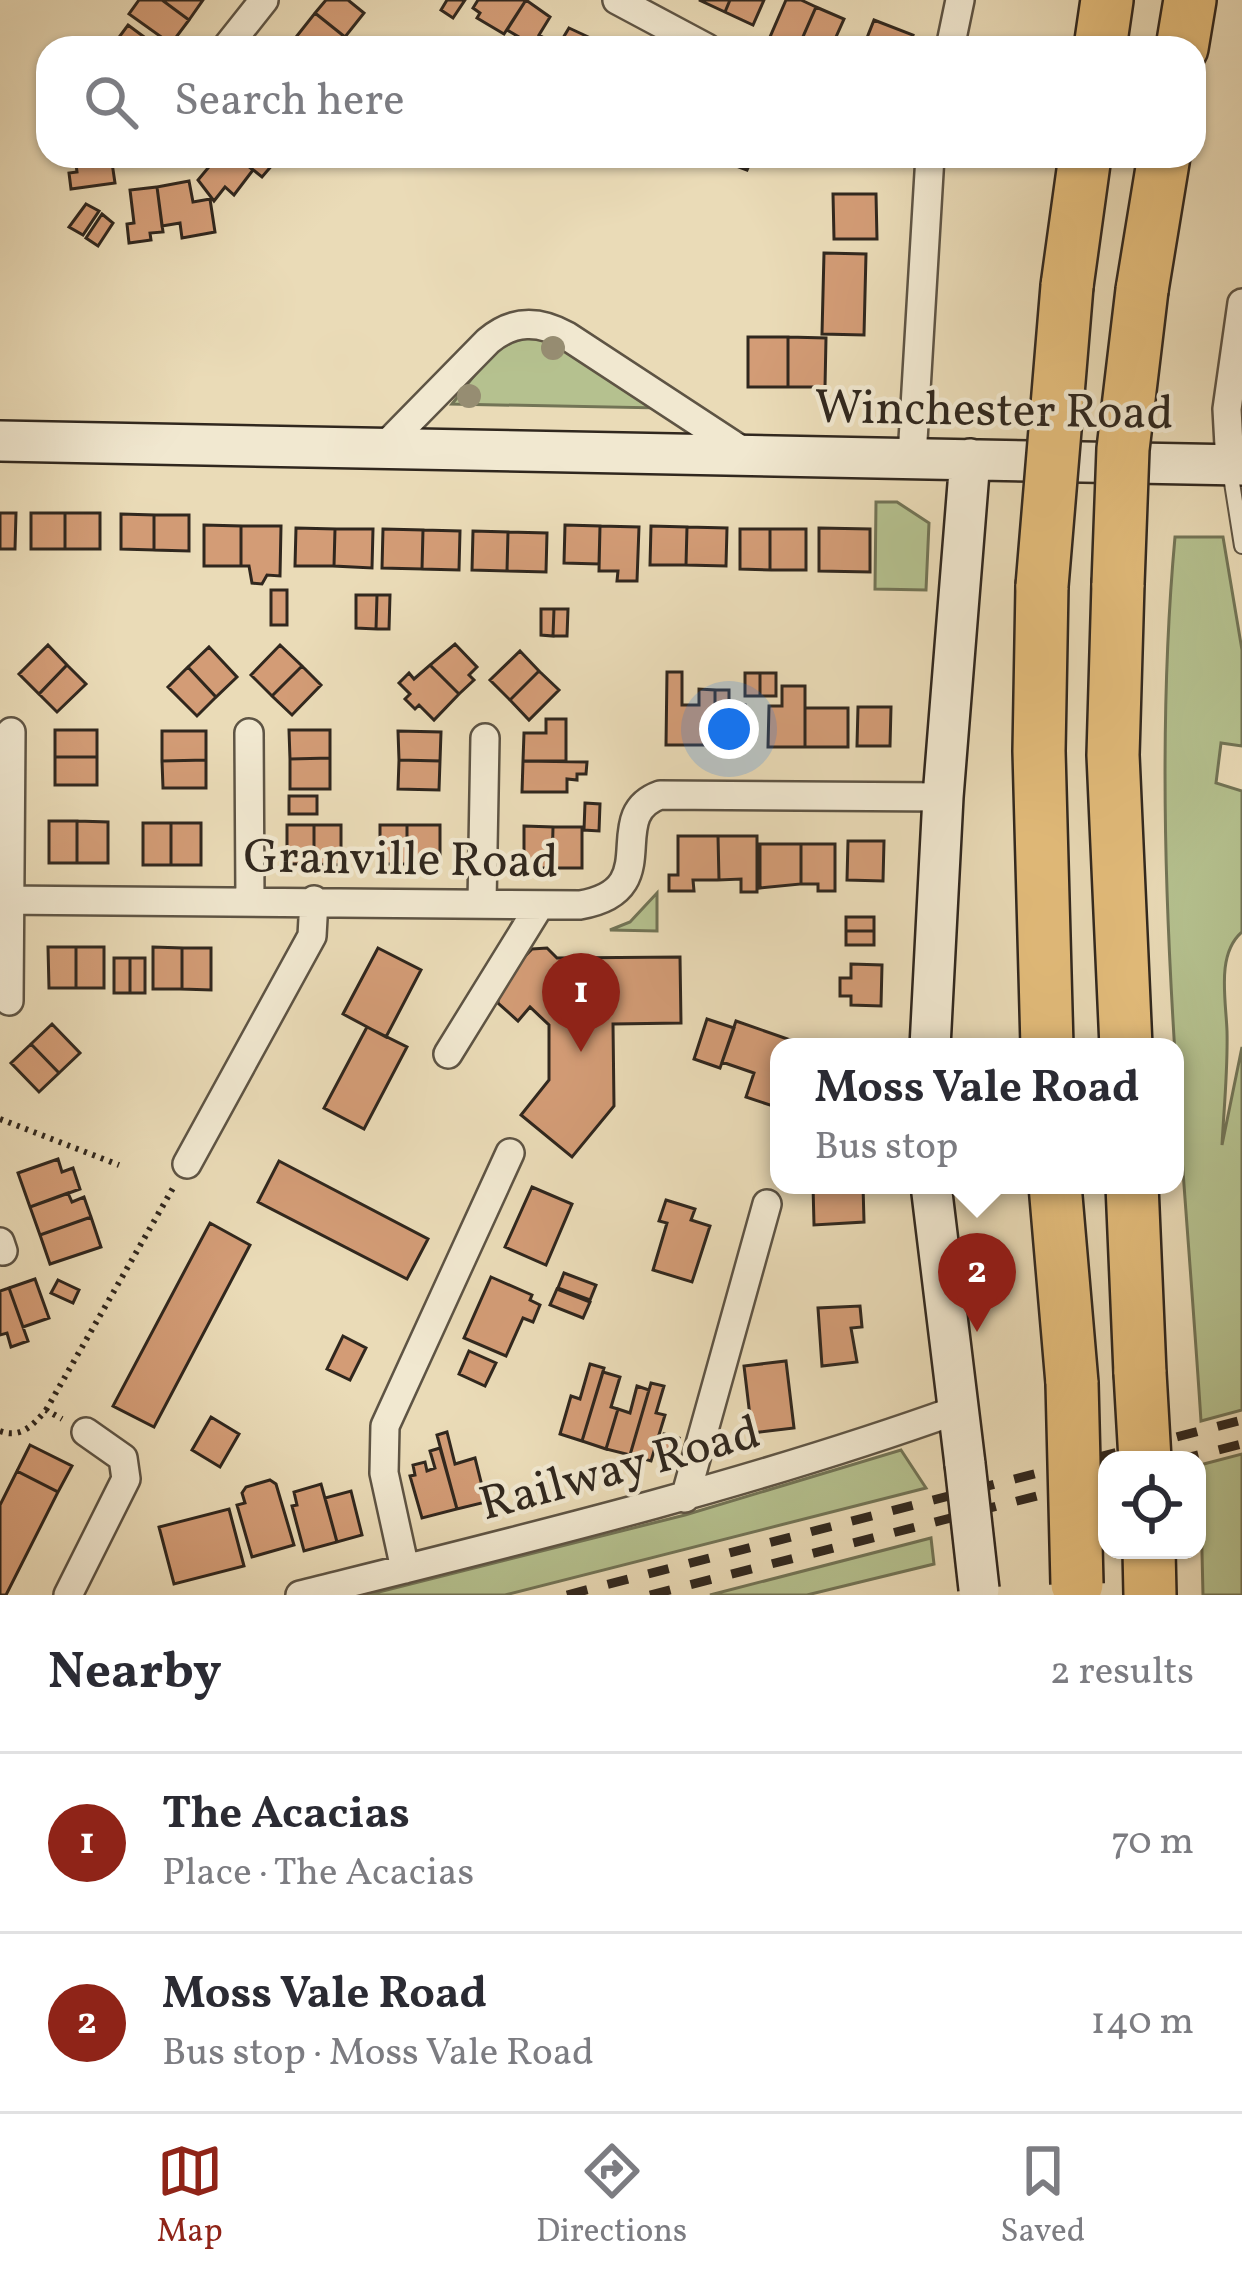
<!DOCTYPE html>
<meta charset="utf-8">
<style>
body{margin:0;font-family:Vollkorn,serif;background:#f7f7f7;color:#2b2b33}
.controls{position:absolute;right:36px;bottom:36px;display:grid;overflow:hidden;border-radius:24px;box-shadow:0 3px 9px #0004}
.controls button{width:108px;height:108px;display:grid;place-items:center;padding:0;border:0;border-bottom:3px solid #e1e1e2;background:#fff;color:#2b2b33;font:60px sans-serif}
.you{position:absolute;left:729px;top:729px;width:42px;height:42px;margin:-30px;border:9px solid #fff;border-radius:50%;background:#1a73e8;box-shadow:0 0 0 18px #1a73e833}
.badge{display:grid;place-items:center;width:78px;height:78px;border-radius:50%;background:#8f2418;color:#fff;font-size:39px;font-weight:700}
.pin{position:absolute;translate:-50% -99px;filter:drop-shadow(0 3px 6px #0008)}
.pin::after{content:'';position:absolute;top:63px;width:42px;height:36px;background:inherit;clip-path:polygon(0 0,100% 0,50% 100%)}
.popup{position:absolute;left:770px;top:1038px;width:414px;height:156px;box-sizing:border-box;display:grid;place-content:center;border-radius:24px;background:#fff;filter:drop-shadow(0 3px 9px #0005);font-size:39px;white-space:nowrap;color:#7c7c81}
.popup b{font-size:45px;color:#2b2b33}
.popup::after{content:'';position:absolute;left:50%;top:100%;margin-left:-24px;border:24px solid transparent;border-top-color:#fff}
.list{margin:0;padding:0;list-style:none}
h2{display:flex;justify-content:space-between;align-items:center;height:156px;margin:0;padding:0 48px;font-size:51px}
h2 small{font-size:39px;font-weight:400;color:#7c7c81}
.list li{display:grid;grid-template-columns:78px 1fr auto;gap:36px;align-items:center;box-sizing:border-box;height:180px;padding:0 48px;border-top:3px solid #e1e1e2}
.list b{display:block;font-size:45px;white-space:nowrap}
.list p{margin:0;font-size:39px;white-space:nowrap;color:#7c7c81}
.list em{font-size:39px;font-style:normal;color:#7c7c81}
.icon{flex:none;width:66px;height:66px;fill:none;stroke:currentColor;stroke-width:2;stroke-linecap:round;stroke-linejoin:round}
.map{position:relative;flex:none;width:1242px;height:1595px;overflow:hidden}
.search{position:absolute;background:#fff;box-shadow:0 3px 9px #0004;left:36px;right:36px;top:36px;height:132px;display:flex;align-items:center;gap:30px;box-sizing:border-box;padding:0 42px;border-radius:36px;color:#7c7c81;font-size:45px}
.sheet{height:516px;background:#fff}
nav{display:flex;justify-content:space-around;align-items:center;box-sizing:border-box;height:168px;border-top:3px solid #e1e1e2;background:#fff;font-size:33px;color:#7c7c81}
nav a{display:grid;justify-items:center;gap:6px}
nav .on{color:#8f2418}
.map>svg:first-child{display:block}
</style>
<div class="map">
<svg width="1242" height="1595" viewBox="0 0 1242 1595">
<rect width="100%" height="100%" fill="#eadbb7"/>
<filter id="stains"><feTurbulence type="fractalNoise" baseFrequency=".00167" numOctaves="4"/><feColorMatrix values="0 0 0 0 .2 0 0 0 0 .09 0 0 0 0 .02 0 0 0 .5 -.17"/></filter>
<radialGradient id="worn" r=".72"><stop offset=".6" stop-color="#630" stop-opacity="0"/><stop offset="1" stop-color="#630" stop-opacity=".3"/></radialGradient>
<!-- green -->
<path fill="#b5c18f" stroke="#727456" stroke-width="3" d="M529 334 546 337 658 408 452 404C474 377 493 344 529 334Z
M876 502H897L929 523 926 590 875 589Z
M1175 537H1223L1242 650V746L1221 743 1216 783 1242 791V932C1216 954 1226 1000 1227 1031 1228 1069 1224 1107 1222 1145L1242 1047V1410L1201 1421C1182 1127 1148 832 1175 537Z
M657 893V931L610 930 630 922Z
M901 1450 926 1488 505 1595H367L685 1515Z
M1242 1454V1595H1203L1200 1465Z
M931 1538 934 1564 807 1595H710Z"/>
<!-- building -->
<path fill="#d39c76" stroke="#30271e" stroke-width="3" d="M139 0H162L189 20 171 44 129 14Z
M162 0H203L189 20Z
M326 0H348L364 13 345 37 315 13Z
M447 0H465L453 18 441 10Z
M478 0H526L504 34 477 18 480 13 473 8Z
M526 0 550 17 539 35 546 39 541 48H519L524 40 507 30Z
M699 0H730L725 12Z
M730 0H764L753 25 725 12Z
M786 0H801L816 7 798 48 770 37Z
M816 7 844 19 831 48H798Z
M315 13 345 37 336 48H292L289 46Z
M874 20 913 35 908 48H863Z
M128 25 159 48H111Z
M569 28 597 41 592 48H557Z
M75 156H111L115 183 71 189 69 173 77 172Z
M218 156H236L253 170 234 195 225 187 214 201 198 180Z
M236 156H280L262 177Z
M741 156H753L747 170 736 166Z
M189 181 193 202 210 199 215 232 182 238 180 223 162 226 157 187Z
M157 187 163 232 150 233 151 240 129 243 127 224 134 223 130 190Z
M833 194H876L877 239H834Z
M86 204 99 211 83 235 69 227Z
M102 214 113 223 98 246 86 238Z
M824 253 866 254 864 335 822 334Z
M748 337H788V387H748Z
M788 337 826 338 825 387H788Z
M0 513H16L15 549H0Z
M31 513H65V549H31Z
M65 513H100V549H65Z
M121 514 154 515V550L121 549Z
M154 515H189V551L154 550Z
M204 525 241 526V566H204Z
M565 525 600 526 599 564 564 563Z
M241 526H281L280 576 267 575 262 584 252 583 249 566H241Z
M600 526 639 527 637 581H617L618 571H599Z
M651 526 687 527 686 565H650Z
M687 527 727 528 726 566 686 565Z
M296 528 335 529 334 566H295Z
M819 528 870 529V572L819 571Z
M335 529H373L372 568 334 566Z
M383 529 423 530 422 569 382 568Z
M740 529H770V570L740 569Z
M770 529H806V570H770Z
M423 530 460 531 459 570 422 569Z
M473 531 508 532 507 571 472 570Z
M508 532 547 533 546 572 507 571Z
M271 590H287V625H271Z
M356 595H377L376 629 356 628Z
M377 595H390L389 629H376Z
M541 609H554L553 636 541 635Z
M554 609H568L567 636H553Z
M455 644 477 667 469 675 474 680 459 694 430 665Z
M48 645 67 665 39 694 19 674Z
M280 645 302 666 272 696 251 675Z
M209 647 237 677 216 697 188 667Z
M520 651 539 671 510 700 490 680Z
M67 665 86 684 57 712 39 694Z
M430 665 459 694 434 720 419 705 415 709 405 699 410 694 399 683 409 673 414 679Z
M302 666 321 685 292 715 272 696Z
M188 667 216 697 197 716 168 687Z
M539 671 559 690 529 720 510 700Z
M667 672H682V705H699V689L715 690V745H666Z
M745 673H760V696H745Z
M760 673H776V696H760Z
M782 686H805V747H768L769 706H782Z
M715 690H729V705H745V746L715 745Z
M858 707H891L890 746H857Z
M805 708H848V747H805Z
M546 719H566V761H523L524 733H546Z
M55 730H97V757H55Z
M289 730H330V758L290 759Z
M162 731H206V760L162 761Z
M398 731 441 732 440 761 399 760Z
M55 757H97V785H55Z
M330 758V789H290V759Z
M206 760V788H163L162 761Z
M399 760 440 761 439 790 398 789Z
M523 761 587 762 586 774H577V780L567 779V792H522Z
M289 796H317V814H289Z
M585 803 600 804 599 831 584 830Z
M49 821H77V863H49Z
M77 821 108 822V863H77Z
M143 823H171V865H143Z
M171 823H201V865H171Z
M287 825H314V864H287Z
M314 825H341V865L314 864Z
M380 825H407V864H380Z
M407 825H440V864H407Z
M524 826 553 827 552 868H524Z
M553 827H582V868H552Z
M678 836H718L719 880H693L694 891H669V875H678Z
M718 836H757V892H741V879L719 880Z
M848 841H884L883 881 847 880Z
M760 844H801V884L760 888Z
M801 844H835V891H818V884H801Z
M846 917H874V931H846Z
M846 931H874V945H846Z
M48 947H76V988H49Z
M76 947H104V988H76Z
M153 947 182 948V989H153Z
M182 948H211V990L182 989Z
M378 948 421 970 386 1037 343 1014Z
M547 948 557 958 680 957 681 1023 613 1024 614 1106 572 1157 521 1115 549 1080V1025L530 1007 518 1021 498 1003V984L532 949Z
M114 958H130V993H114Z
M130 958H145V993H130Z
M851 964 882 965 881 1006 851 1005V996H840V978H851Z
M707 1019 734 1028 720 1068 694 1059Z
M736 1021 799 1043 798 1047H779V1108L746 1097 754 1073 722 1062Z
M52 1024 80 1053 59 1073 31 1044Z
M367 1027 407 1047 364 1129 324 1108Z
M31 1044 59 1073 39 1092 11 1063Z
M58 1159 62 1172 73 1168 80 1189 30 1207 18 1173Z
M279 1161 428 1239 407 1279 258 1202Z
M813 1185H863L864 1222 814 1225Z
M532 1187 572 1204 546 1265 505 1247Z
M68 1193 72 1202 84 1197 91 1217 40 1235 30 1207Z
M666 1200 695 1209 691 1220 710 1226 692 1282 653 1270 667 1223 659 1221Z
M91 1217 101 1247 50 1264 40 1235Z
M210 1223 250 1245 154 1427 113 1406Z
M564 1273 596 1285 590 1300 558 1288Z
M491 1277 532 1295 530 1300 540 1305 533 1322 523 1318 506 1356 464 1338Z
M35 1279 49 1318 23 1327 9 1288Z
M58 1280 79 1290 73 1303 51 1293Z
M9 1288 28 1341 11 1347 7 1333 0 1335V1291Z
M557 1289 590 1302 583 1318 550 1305Z
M860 1306 862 1327 851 1328 857 1362 822 1366 818 1308Z
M343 1336 366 1348 350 1380 327 1369Z
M469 1351 496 1363 485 1386 459 1374Z
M786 1361 794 1428 752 1433 744 1366Z
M590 1364 604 1368 582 1441 560 1434 571 1396 580 1399Z
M603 1372 620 1377 611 1407 618 1409 606 1449 582 1441Z
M651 1383 664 1386 656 1413 665 1415 651 1461 630 1455Z
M637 1386 649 1390 630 1455 606 1449 618 1409 630 1413Z
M211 1417 239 1434 220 1467 192 1450Z
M447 1432 455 1464 475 1458 486 1502 457 1509 437 1435Z
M664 1434 679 1438 673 1458 658 1454Z
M30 1445 72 1466 58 1492 17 1471Z
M440 1448 457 1509 422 1518 410 1476 415 1475 413 1465 425 1462 427 1471 435 1468 430 1451Z
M17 1471 58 1492 6 1595H0V1505Z
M270 1480 276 1484 294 1545 252 1557 237 1505 245 1503 242 1493 246 1487Z
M321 1484 337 1542 304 1551 292 1506 297 1505 294 1492Z
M351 1491 362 1535 337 1542 325 1498Z
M229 1509 244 1566 174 1584 159 1527Z"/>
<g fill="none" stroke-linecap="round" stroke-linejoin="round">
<defs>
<path id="lane" d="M1230 470 1242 546"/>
<path id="street" d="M617 0 707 48
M226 48 264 0
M950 48 960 0
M384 447 488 341C513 320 539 320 567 336L744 452
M912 457 930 156
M1230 464 1227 409 1242 303
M249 733 250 900
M0 900 580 905C668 890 601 816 660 795L943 797
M482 903 485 738
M9 1001 11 732
M448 1054 540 905
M187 1164 312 936 314 900
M0 1242 3 1251
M685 1498 767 1204
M405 1569 384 1473 385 1426 510 1153
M68 1595 126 1479 123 1458 86 1432
M300 1595C521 1540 742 1487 957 1410"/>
<path id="secondary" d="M0 441 1242 465
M930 1047 943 797 970 459
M931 1185 965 1464"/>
<path id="highway" d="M1100 48 1107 0
M1182 48 1190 0
M1067 286 1085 156
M1142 290 1164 156
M1118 584 1113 755 1126 1047
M1042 586 1039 751 1047 1047
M1055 1185 1072 1383
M1132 1185 1140 1373
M1149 1550 1150 1595"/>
</defs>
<!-- lane casing -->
<use href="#lane" stroke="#5e5444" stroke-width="18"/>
<!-- street casing -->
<use href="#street" stroke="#5e5444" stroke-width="32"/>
<!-- secondary casing -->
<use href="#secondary" stroke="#30271e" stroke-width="44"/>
<!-- highway casing -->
<use href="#highway" stroke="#30271e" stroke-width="56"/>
<!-- path -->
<path stroke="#30271e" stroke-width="6" stroke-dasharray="3 6" stroke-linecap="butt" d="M0 1119 119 1165
M46 1410 173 1188
M0 1431C21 1439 33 1425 46 1410L62 1419"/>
<!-- lane -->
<use href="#lane" stroke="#f1e8d0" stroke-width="14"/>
<!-- street -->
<use href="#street" stroke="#f1e8d0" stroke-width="27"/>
<!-- secondary -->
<use href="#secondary" stroke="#f1e8d0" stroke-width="39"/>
<!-- highway -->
<use href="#highway" stroke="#e5be7c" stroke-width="51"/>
<!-- rail -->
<path stroke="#30271e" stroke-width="9" stroke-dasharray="21 21" stroke-linecap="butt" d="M1178 1460 1242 1444
M567 1595 1242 1420
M650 1595 1107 1478"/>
<defs>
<path id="secondary-bridge" d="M965 1464 979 1589"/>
<path id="highway-bridge" d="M1118 584 1123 449 1142 290
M1042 586 1067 286
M1140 1373 1145 1460
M1072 1383 1077 1584"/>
</defs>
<!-- secondary-bridge casing -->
<use href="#secondary-bridge" stroke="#30271e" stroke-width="44" stroke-linecap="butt"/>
<!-- highway-bridge casing -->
<use href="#highway-bridge" stroke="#30271e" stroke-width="56" stroke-linecap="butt"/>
<!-- secondary-bridge -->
<use href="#secondary-bridge" stroke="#f1e8d0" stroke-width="39"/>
<!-- highway-bridge -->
<use href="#highway-bridge" stroke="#e5be7c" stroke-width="51"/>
</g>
<!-- trees -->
<g fill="#968d72">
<circle cx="553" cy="348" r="12"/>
<circle cx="469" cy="396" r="12"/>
</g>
<g text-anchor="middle" stroke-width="9" stroke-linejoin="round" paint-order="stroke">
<!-- street labels -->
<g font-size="48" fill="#30271e" stroke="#f1e8d0">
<text transform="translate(994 408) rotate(1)" y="17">Winchester Road</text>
<text transform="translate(401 857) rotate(1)" y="17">Granville Road</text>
<text transform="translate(619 1466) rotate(-15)" y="17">Railway Road</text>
</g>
</g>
<rect width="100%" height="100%" filter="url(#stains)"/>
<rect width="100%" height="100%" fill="url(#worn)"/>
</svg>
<div class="controls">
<button><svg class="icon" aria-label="locate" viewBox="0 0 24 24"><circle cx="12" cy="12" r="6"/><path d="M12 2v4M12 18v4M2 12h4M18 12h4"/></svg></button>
</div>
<div class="you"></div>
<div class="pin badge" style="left:581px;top:1052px">1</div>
<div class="pin badge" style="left:977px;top:1332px">2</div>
<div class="popup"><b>Moss Vale Road</b>Bus stop</div>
<div class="search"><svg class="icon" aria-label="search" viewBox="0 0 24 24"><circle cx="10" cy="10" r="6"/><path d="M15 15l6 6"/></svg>Search here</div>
</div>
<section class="sheet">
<h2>Nearby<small>2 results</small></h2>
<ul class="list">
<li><span class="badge">1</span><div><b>The Acacias</b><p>Place · The Acacias</p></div><em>70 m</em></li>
<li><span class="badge">2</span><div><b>Moss Vale Road</b><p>Bus stop · Moss Vale Road</p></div><em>140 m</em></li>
</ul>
</section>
<nav>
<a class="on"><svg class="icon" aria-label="map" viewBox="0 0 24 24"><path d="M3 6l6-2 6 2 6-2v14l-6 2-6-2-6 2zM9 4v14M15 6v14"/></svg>Map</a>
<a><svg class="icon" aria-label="directions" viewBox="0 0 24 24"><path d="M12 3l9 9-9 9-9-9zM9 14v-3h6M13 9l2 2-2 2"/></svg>Directions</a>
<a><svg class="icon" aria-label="saved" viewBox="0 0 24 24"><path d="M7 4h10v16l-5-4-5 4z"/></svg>Saved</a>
</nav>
